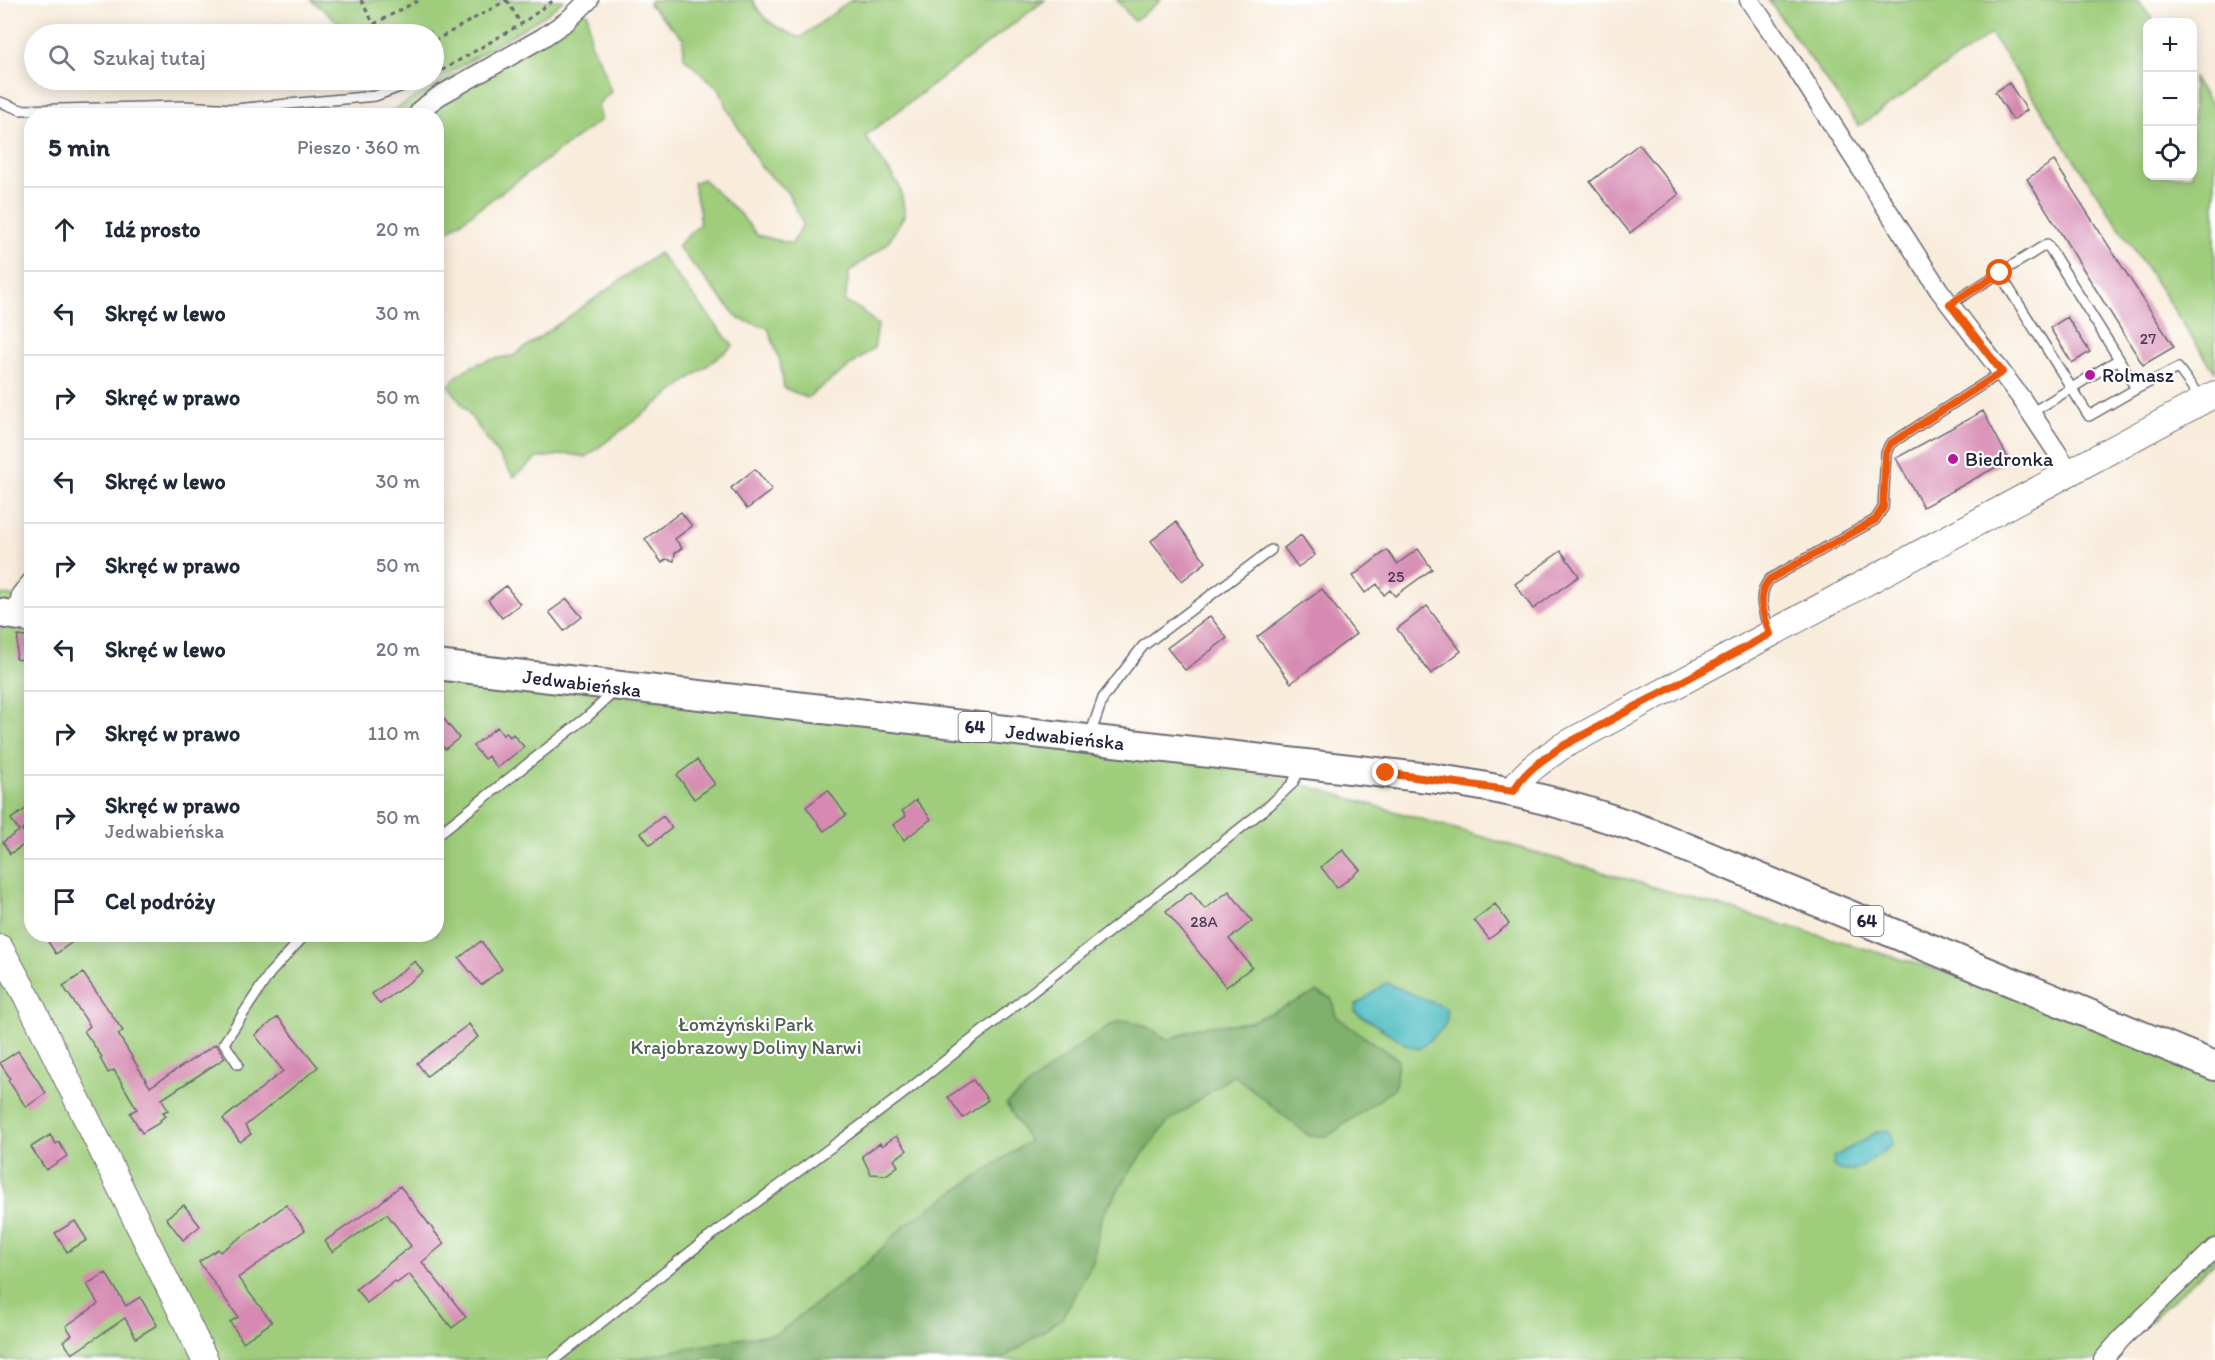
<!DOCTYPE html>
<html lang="pl">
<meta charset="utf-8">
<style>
body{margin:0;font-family:Itim,sans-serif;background:#f6f6f7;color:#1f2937}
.controls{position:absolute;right:18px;top:18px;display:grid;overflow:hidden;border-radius:12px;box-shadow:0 3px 15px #0003}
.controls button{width:54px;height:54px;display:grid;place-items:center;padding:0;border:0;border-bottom:2px solid #e0e1e3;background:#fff;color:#1f2937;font:30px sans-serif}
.stop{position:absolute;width:18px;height:18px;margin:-14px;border:4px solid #ea580c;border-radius:50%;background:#fff}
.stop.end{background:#ea580c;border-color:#fff;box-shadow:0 2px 6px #0008}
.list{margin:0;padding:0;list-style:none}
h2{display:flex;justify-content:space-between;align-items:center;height:78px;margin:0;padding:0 24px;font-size:26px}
h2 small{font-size:20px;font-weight:400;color:#747a83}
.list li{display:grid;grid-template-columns:39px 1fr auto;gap:18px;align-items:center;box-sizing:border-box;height:84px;padding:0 24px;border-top:2px solid #e0e1e3}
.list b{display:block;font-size:22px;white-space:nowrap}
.list p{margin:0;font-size:20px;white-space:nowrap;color:#747a83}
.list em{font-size:20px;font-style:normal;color:#747a83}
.icon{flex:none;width:33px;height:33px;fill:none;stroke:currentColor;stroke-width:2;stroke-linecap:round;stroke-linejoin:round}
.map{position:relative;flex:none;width:2215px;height:1360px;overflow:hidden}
.search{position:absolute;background:#fff;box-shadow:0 3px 15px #0003;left:24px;top:24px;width:420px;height:66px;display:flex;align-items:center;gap:15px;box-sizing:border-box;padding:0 21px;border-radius:33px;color:#747a83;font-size:22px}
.panel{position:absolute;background:#fff;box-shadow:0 3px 15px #0003;left:24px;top:108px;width:420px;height:834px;border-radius:24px}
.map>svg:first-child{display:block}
</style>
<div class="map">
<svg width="2215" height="1360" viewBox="0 0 2215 1360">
<rect width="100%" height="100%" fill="#fff"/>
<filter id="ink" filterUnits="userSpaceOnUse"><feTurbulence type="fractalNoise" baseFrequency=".0167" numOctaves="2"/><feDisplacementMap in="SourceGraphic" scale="12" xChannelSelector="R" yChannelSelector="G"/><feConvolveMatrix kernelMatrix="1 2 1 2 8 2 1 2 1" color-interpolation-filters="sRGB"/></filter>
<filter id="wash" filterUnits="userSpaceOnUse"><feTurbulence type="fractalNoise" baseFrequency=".008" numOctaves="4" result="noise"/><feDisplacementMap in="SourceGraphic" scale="24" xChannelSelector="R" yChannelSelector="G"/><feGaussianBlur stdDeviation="1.35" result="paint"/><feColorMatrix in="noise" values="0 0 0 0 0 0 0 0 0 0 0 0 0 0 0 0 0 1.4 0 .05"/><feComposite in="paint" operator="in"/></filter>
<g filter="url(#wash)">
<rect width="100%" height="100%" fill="#f8ecdb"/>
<!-- green -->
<path fill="#9fcd7c" stroke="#60785c" stroke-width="1.5" d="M311 0H564L547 14 421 90 408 80H434V34H353Z
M651 0H753C762 22 780 29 800 38L851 0H1045L865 136 900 187 905 214 887 244 849 272 845 302 861 310 878 325 874 348 807 398 784 388 780 361 768 328 739 319 677 246 699 225 700 213 693 183 703 179 741 215 757 235 792 244 803 224 788 193 760 166 727 108 720 90 684 58 683 38 649 4Z
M1117 0H1161L1134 21Z
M1768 0H2138L2154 22H2148V176H2192L2193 78 2215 110V372L1991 34 1859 126Z
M572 3 588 14 591 43 603 67 611 92 598 104 601 120 437 239 436 116H383L545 22Z
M659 253 733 346 586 457 569 454 537 458 514 477 449 386C461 365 491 358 513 356Z
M0 594 31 600 32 934H436L437 673 1253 770 1976 981 2215 1076V1261L2108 1360H0Z"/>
<!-- forest -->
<path fill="#7fb06c" stroke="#506954" stroke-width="1.5" d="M1317 992 1331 998 1336 1016 1358 1033 1398 1059 1395 1088 1328 1136H1309L1234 1075 1167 1123 1132 1168 1101 1218 1093 1262 1062 1318 1001 1360H626L731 1340 778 1333 867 1263 905 1225 1029 1141 1006 1104C1025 1089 1104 1022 1122 1021 1141 1020 1153 1031 1168 1040L1200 1027 1250 1022Z"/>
<!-- water -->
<path fill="#4fbdc3" stroke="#38707f" stroke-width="1.5" d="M1386 983 1446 1008C1452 1028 1433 1036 1419 1049L1409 1046 1355 1012 1356 1005Z
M1887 1130 1891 1133C1892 1137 1893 1138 1892 1143 1890 1148 1882 1152 1877 1156 1864 1165 1847 1179 1833 1166L1834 1157 1877 1132Z"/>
<g id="blocks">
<!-- building -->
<path fill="#d689b1" d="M2009 83 2027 110 2013 120 1995 92Z
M1639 144 1679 194 1630 233 1590 182Z
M2054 161 2174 347 2143 365 2027 179Z
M2067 317 2090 352 2072 363 2050 328Z
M1983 411 2009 460 1923 507 1896 458Z
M755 469 772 490 747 509 731 488Z
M681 512 692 526 675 539 682 548 675 553 674 561 666 559 662 563 645 539Z
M1176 522 1206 562 1182 581 1151 541Z
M1301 535 1315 555 1298 567 1284 548Z
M1418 549 1432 569 1395 596 1390 590 1384 595 1377 584 1365 593 1353 576 1387 550 1397 564Z
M1561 551 1579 576 1533 609 1515 584Z
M506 586 520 604 502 618 488 600Z
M1322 589 1356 634 1291 683 1257 637Z
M567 599 582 617 564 631 549 612Z
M1427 606 1461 651 1431 674 1397 629Z
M1210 616 1227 638 1185 670 1167 648Z
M18 636 32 638V661L16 659Z
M436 709 459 738 445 749 436 739Z
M497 727 503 735 506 732 510 737 513 734 524 747 497 768 488 756 484 759 473 746Z
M697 760 715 784 694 799 677 775Z
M828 790 846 815 824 831 806 807Z
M916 800 931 819 904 840 893 825 906 816 902 811Z
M32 805V823L22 830 30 841 10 854 3 842 19 831 11 819Z
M663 816 672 828 650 845 641 833Z
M1343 850 1360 870 1337 888 1321 867Z
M1229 891 1252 921 1229 939 1252 967 1226 987 1166 911 1191 892 1205 909Z
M1495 904 1509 924 1489 939 1474 920Z
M43 934H83L56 954Z
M481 941 502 969 481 985 459 958Z
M415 961 423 972 380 1004 372 994Z
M83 973 123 1031 118 1034 150 1087 216 1044 225 1058 162 1099 168 1110 163 1112 166 1116 160 1120 161 1122 142 1133 130 1113 137 1109 114 1070 108 1073 100 1058 102 1057 84 1031 90 1026 63 986Z
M278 1017 318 1067 245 1126 251 1134 240 1142 223 1119 283 1071 255 1035Z
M469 1024 478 1037 427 1076 417 1063Z
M18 1051 46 1093 26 1107 8 1080 10 1078 0 1063Z
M973 1080 988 1100 963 1118 948 1097Z
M50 1135 56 1144 59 1142 67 1156 46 1170 31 1147Z
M896 1136 907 1150 894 1160 898 1166 886 1175 871 1174 862 1156 880 1143 882 1146Z
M400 1186 444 1244 422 1262 466 1317 452 1328 409 1274 397 1283 395 1281 367 1303 356 1289 411 1246 387 1214 332 1252 325 1241 379 1204Z
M184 1205 200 1226 183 1240 166 1218Z
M286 1205 305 1230 238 1278 272 1322 243 1342 230 1322 238 1317 199 1262 218 1249 220 1252Z
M75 1221 87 1240 67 1252 55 1233Z
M106 1273 126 1306 140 1297 157 1325 136 1338 125 1318 72 1354 63 1341 72 1335 66 1326 98 1304 87 1284Z"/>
</g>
</g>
<g filter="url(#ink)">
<use href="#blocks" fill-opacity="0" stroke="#6d6973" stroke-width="1.5"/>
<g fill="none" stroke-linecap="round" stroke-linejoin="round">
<defs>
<path id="lane" d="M0 102 21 110 183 106 235 109 375 96 405 85
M2000 274 2089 416 2136 389
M1950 304 2047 244 2119 359 2136 389 2178 368 2202 400
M2031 413 2119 359
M1769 631C1764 613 1756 594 1770 579L1875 520 1883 508 1886 453 1890 444 2002 372
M1090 735 1103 698 1143 646 1271 550
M436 836 587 717 615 691
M238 1064 224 1043 270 973 306 934
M554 1360 704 1241 895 1100 1270 805 1292 784 1301 768"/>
<path id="street" d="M1749 0 1785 51 1939 290 2021 398 2070 472
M417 116 421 109 439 96 542 38 567 21 589 0
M17 616 21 594 32 581
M2103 1360 2122 1338 2215 1248"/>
<path id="secondary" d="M1513 791C1524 771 1543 760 1561 747L2215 394
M0 948 26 995 205 1360"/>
<path id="primary" d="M0 613 32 618
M436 665 1438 779C1511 789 1581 807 1651 833L2215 1066"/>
</defs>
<!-- lane casing -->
<use href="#lane" stroke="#6d6973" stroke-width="12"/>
<!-- street casing -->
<use href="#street" stroke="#6d6973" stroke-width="21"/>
<!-- secondary casing -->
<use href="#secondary" stroke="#6d6973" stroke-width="28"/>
<!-- primary casing -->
<use href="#primary" stroke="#6d6973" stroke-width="32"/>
<!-- path -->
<path stroke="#6d6973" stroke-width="3" stroke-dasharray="4.5 4.5" stroke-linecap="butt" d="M361 0 379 34
M507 0 521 24
M374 24 419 0
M434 41 507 0
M434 75 521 24 554 0"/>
<!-- lane -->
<use href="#lane" stroke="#fff" stroke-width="9"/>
<!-- street -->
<use href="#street" stroke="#fff" stroke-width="18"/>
<!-- secondary -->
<use href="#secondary" stroke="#fff" stroke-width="26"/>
<!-- primary -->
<use href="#primary" stroke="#fff" stroke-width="28"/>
</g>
</g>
<g fill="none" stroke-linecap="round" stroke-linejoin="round" filter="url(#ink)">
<!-- route -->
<path stroke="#ea580c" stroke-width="8" d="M1386 773 1514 791C1524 771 1543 760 1561 747L1770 634C1764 615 1755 595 1770 579L1875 520 1883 508 1886 453 1890 444 2002 372 1950 304 2000 273"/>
</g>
<!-- markers -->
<g fill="#b5179e" stroke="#fff" stroke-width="2">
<circle cx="2090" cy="375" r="6"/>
<circle cx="1953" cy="459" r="6"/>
</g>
<g text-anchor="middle" stroke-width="4.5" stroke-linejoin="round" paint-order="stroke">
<!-- number labels -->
<g font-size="16" fill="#4f3c58">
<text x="2148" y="344">27</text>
<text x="1396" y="582">25</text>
<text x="1204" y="927">28A</text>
</g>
<!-- shield labels -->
<g fill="#fff" stroke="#646476" stroke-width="1.5">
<rect x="958.5" y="712" width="33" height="30" rx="4.5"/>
<rect x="1850.5" y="906" width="33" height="30" rx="4.5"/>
</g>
<g font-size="18" font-weight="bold" fill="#22223b">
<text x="975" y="733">64</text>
<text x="1867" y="927">64</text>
</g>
<!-- poi labels -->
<g font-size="20" fill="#22223b" stroke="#fff" text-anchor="start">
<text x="2102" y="382">Rolmasz</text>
<text x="1965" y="466">Biedronka</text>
</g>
<!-- street labels -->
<g font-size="20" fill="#22223b" stroke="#fff">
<text transform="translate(582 683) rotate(7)" y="7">Jedwabieńska</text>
<text transform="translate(1065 737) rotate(6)" y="7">Jedwabieńska</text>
</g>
<!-- park labels -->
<g font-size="20" fill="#4e5e52" stroke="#fff">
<text x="746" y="1031">Łomżyński Park<tspan x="746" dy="23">Krajobrazowy Doliny Narwi</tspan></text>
</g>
</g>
</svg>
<div class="controls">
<button>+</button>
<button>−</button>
<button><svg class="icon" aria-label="locate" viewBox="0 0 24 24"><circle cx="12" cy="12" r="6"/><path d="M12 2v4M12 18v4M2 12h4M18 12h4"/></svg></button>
</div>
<div class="stop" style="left:2000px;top:273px"></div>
<div class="stop end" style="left:1386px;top:773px"></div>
<div class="search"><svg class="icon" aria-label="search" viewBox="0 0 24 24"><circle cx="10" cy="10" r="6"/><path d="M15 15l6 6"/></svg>Szukaj tutaj</div>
<section class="panel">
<h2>5 min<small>Pieszo · 360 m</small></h2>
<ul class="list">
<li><svg class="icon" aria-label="ahead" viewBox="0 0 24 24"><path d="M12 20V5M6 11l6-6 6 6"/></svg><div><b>Idź prosto</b></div><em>20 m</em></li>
<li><svg class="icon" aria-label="left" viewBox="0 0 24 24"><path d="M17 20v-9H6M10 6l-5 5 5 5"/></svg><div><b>Skręć w lewo</b></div><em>30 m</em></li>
<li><svg class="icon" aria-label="right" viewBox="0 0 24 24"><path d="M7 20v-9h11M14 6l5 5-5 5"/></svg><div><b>Skręć w prawo</b></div><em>50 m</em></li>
<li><svg class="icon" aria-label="left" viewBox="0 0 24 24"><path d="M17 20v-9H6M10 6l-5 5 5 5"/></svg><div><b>Skręć w lewo</b></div><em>30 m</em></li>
<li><svg class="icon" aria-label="right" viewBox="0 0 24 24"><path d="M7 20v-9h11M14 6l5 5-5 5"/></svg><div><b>Skręć w prawo</b></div><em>50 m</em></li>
<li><svg class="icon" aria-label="left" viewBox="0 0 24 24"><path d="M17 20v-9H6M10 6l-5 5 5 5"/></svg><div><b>Skręć w lewo</b></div><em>20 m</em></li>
<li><svg class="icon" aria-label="right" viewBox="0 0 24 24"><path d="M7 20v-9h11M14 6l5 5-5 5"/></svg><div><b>Skręć w prawo</b></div><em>110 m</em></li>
<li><svg class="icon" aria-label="right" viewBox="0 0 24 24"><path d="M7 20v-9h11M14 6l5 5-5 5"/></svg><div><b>Skręć w prawo</b><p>Jedwabieńska</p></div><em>50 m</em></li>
<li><svg class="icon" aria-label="arrive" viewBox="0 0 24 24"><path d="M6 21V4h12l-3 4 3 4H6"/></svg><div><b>Cel podróży</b></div></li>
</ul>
</section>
</div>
